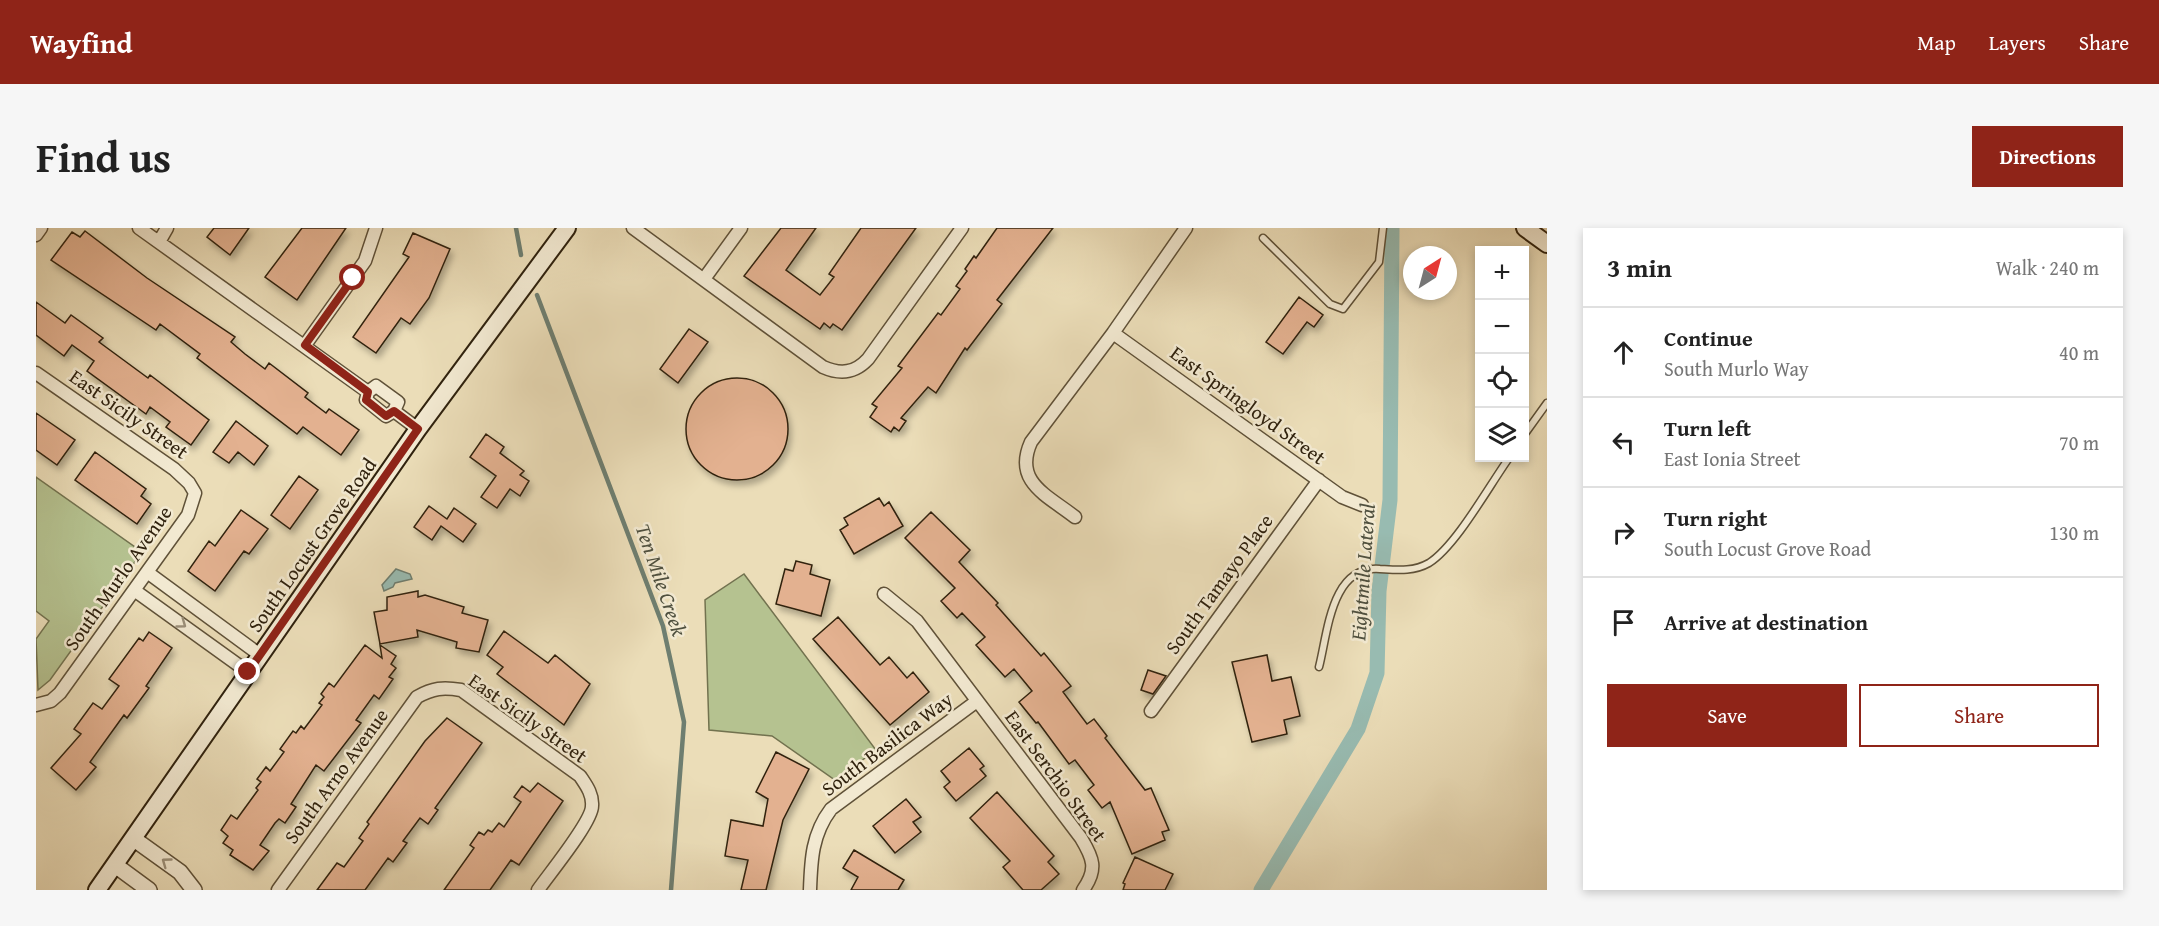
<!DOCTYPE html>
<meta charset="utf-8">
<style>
body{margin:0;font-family:"Gentium Book Plus",serif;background:#f6f6f6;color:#222}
.controls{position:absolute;right:18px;top:18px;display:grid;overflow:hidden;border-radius:0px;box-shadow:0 3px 9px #0003}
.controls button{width:54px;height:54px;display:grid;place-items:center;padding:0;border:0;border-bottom:2px solid #e0e0e0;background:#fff;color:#222;font:30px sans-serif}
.compass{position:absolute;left:1367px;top:18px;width:54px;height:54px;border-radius:50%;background:#fff;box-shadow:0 3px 9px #0003;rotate:36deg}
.stop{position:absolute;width:18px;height:18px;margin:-14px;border:4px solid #8f2418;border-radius:50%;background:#fff}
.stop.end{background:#8f2418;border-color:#fff;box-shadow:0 2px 6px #0008}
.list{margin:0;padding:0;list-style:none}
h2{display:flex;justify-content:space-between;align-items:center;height:78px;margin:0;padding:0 24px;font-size:26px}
h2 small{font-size:20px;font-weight:400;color:#767676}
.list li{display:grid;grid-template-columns:39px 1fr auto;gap:18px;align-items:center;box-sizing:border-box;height:90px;padding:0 24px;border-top:2px solid #e0e0e0}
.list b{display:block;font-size:22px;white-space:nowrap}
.list p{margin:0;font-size:20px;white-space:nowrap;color:#767676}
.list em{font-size:20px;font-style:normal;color:#767676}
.actions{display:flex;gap:12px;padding:18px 24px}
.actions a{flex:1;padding:14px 0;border:2px solid #8f2418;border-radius:0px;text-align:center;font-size:21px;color:#8f2418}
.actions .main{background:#8f2418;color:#fff}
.icon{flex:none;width:33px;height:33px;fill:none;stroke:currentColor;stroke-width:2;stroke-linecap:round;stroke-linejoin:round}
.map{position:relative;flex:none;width:1511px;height:662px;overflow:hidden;border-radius:0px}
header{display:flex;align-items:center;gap:36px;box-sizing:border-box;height:84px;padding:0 30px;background:#8f2418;color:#fff}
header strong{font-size:28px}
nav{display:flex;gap:33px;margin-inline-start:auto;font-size:21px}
.intro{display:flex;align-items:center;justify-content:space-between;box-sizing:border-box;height:144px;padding:0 36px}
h1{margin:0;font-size:42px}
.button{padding:15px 27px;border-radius:0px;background:#8f2418;color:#fff;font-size:21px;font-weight:700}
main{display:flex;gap:36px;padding:0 36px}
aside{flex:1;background:#fff;border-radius:0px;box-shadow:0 3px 9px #0003}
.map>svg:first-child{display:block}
</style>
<header>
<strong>Wayfind</strong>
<nav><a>Map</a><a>Layers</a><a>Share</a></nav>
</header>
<div class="intro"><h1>Find us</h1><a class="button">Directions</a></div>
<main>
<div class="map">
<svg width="1511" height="662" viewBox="0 0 1511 662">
<defs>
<filter id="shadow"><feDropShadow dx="3" dy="5" stdDeviation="3" flood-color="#0004"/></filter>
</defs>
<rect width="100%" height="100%" fill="#ebddb8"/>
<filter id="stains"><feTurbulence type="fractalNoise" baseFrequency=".00333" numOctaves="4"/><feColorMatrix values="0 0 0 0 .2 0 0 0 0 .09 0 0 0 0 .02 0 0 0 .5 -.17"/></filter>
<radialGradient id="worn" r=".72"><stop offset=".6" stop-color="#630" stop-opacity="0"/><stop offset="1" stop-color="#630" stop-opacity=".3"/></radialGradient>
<!-- green -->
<path fill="#b5c290" stroke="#72724f" stroke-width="1.5" d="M0 249 106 324 14 452 2 462 0 411 13 393 0 383Z
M708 346 840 522 799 552 736 508 673 502 669 372Z"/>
<!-- water -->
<path fill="#98bbb1" stroke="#6e7e70" stroke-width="1.5" d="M360 341 374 346 376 351 359 355 357 359 348 363 346 357Z"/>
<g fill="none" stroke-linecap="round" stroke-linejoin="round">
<!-- stream -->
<path stroke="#6e7e70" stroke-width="4.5" d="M480 0 485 27
M501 67 627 398 648 494 635 662"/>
<!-- canal -->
<path stroke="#98bbb1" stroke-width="15" d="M1225 662 1322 501 1341 445 1343 363 1354 272 1356 0"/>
</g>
<!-- building -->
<path fill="#e3b190" stroke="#30220e" stroke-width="1.5" filter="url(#shadow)" d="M178 0H213L194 27 171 9Z
M266 0H310L261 72 229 49Z
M745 0H780L750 42 784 67 798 49 793 46 825 0H880L806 102 797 96 794 100 788 95 784 101 708 48Z
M961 0H1017L961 72 966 76 931 122 929 120 900 165 892 159 865 190 870 193 863 203 858 199 855 204 834 189 841 179 836 176 866 140 862 138 902 85 905 87 924 61 920 58 931 43 929 41 938 28 940 30Z
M49 3 111 50 199 109 195 114 209 126 229 141 233 135 272 165 269 169 290 185 293 181 323 202 305 227 267 199 261 206 161 130 164 126 124 96 120 102 15 32 36 4 44 9Z
M377 5 414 21 393 70 374 96 365 90 340 125 317 109 373 29 367 26Z
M1263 69 1287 87 1278 99 1271 94 1247 126 1230 114Z
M0 74 29 95 35 87 67 110 63 114 112 150 114 147 173 192 155 217 130 199 134 194 114 179 110 186 51 143 58 133 36 117 28 128 0 107Z
M653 101 672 114 642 155 624 141Z
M650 201a51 51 0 1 1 102 0a51 51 0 1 1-102 0Z
M0 185 39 212 21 237 0 222Z
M200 193 232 218 218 237 202 224 193 235 177 224Z
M450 206 468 219 464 225 488 243 484 247 493 253 484 268 474 261 461 280 445 269 460 248 434 229Z
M59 224 110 261 105 268 115 276 101 296 39 252Z
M263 248 282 262 254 301 235 287Z
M843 270 848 278 853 274 867 298 818 326 804 302 812 297 808 290Z
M393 278 411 291 418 280 440 296 427 314 405 298 396 312 378 299Z
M205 282 232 301 213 326 208 323 179 363 152 343 173 313 179 318Z
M895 284 934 322 923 334 962 375 960 377 1005 428 1008 425 1035 458 1027 464 1051 496 1058 491 1071 508 1069 510 1109 562 1115 560 1133 602 1126 604 1129 612 1096 626 1074 574 1066 580 1052 562 1058 557 1039 532 1033 536 1002 494 1000 495 983 474 996 463 978 441 969 449 940 417 949 409 926 385 921 390 905 373 919 360 869 310Z
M760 333 776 337 774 346 794 352 785 388 740 376 749 341 757 343Z
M382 363V369L389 367 428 379 426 385 452 392 443 424 420 420 421 414 381 402 382 409 344 416 338 384 351 382V369Z
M802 389 844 437 853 429 871 450 877 444 893 464 854 497 777 411Z
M468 403 512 435 519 427 554 456 528 497 461 446 467 439 451 427Z
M113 404 136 420 110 458 113 460 91 490 88 487 54 534 60 539 40 562 15 540 45 506 38 501 57 475 66 481 83 458 73 451 103 410 107 413Z
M329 417 346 430 344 417 360 428 355 436 360 440 353 449 357 451 343 471 338 467 320 492 325 495 288 543 280 537 255 576 260 579 249 595 243 591 239 595 224 617 233 623 217 642 194 627 197 622 187 615 192 608 185 602 195 587 201 591 206 584 222 562 220 560 225 554 221 551 230 539 234 543 248 524 244 521 257 503 260 505 265 498 268 501 286 477 283 475 288 469 285 466 293 455 298 459Z
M1231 427 1236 453 1255 449 1264 488 1248 492 1251 506 1216 514 1196 434Z
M1112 442 1130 448 1117 466 1105 462Z
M411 490 446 515 399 580 402 582 392 596 384 590 367 613 371 615 357 634 352 630 329 662H281L301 635 308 639 327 613 323 610 333 596 331 594 389 513Z
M933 520 948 538 944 541 950 548 920 573 908 559 914 554 905 543Z
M740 524 773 541 747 592 730 662H705L712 632 689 628 695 592 727 598 732 571 720 564Z
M502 555 527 573 483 637 475 632 454 662H408L438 620 434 617 443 604 448 607 452 602 456 604 463 595 468 599 485 574 478 569 486 558 494 564Z
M961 564 1018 628 1012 634 1023 646 1005 662H987L967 639 974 633 934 590Z
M870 571 885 589 877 594 885 604 859 625 837 598Z
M818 622 868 652 862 662H815L822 649 807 640Z
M1099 629 1137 646 1129 662H1087L1089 656 1087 655Z"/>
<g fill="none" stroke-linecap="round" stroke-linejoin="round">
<defs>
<path id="service" d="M1227 10 1294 76 1307 81 1343 34 1347 0
M1488 207 1511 175
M1283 439C1292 404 1295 337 1344 341 1361 342 1377 344 1393 335 1420 318 1453 258 1473 230"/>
<path id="minor" d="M103 0 332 164
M597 0 787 139C805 147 819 145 832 131L926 0
M0 7 5 0
M123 14 131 0
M668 51 705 0
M1077 105 1306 269 1326 277
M269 117 329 33 340 0
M0 145 138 241 153 255 159 265 152 287 24 465 15 473 0 477
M340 158 362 174 358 183 350 188 330 172 332 164Z
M358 183 382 201
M1039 289C1011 267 977 254 995 214L1077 105 1150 0
M111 344 224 427
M98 362 212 444
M848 366 881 393 1045 610C1057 630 1062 641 1047 662
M1115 483 1283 252
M242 662 381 469C397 460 407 459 425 462L544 548C550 557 557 566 556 578 556 594 513 646 502 662
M774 662C775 632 776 606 795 581L941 473"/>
<path id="tertiary" d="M98 611 144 644 158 662
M79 637 113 662"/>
<path id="secondary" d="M1489 0 1511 16
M61 662 382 201 531 0"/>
</defs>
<!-- service casing -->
<use href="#service" stroke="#5f5138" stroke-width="9"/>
<!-- minor casing -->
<use href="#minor" stroke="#5f5138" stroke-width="15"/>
<!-- tertiary casing -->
<use href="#tertiary" stroke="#5f5138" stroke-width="18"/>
<!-- secondary casing -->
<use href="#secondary" stroke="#30220e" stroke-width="20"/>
<!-- service -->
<use href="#service" stroke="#f2e9d1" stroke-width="6"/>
<!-- minor -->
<use href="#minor" stroke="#f2e9d1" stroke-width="12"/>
<!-- tertiary -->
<use href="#tertiary" stroke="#f2e9d1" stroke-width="15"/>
<!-- secondary -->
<use href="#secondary" stroke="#f2e9d1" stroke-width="16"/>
</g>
<!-- one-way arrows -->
<defs><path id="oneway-chevron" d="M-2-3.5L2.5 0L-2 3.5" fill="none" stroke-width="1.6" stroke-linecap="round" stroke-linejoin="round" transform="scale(1.5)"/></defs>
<g stroke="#9b8f79">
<use href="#oneway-chevron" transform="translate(146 396) rotate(36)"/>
<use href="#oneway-chevron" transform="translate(130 634) rotate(-144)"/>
</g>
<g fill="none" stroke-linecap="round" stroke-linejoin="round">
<!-- route -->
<path stroke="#8f2418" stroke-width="8" d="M212 444 382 201 358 183 350 188 330 172 332 164 269 117 317 50"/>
</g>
<g text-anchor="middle" stroke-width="5" stroke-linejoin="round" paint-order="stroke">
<!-- street labels -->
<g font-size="20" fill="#30220e" stroke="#f2e9d1">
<text transform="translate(1212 177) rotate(36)" y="7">East Springloyd Street</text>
<text transform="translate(93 186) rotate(35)" y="7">East Sicily Street</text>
<text transform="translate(276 317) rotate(-55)" y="7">South Locust Grove Road</text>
<text transform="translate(82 350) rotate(-55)" y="7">South Murlo Avenue</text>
<text transform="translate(1183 356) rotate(-54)" y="7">South Tamayo Place</text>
<text transform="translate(492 490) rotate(35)" y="7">East Sicily Street</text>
<text transform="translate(851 516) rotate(-37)" y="7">South Basilica Way</text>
<text transform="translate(300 548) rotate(-54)" y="7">South Arno Avenue</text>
<text transform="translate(1020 548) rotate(54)" y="7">East Serchio Street</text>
</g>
<!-- water labels -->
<g font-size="21" font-style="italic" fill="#4f503f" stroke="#f2e9d1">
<text transform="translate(1327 344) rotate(-86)" y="7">Eightmile Lateral</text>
<text transform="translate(625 352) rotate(71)" y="7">Ten Mile Creek</text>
</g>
</g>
<rect width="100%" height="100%" filter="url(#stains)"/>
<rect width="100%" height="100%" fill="url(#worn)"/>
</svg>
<div class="controls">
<button>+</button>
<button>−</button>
<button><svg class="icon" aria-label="locate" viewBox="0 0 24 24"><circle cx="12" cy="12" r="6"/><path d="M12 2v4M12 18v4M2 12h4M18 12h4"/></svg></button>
<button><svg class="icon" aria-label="layers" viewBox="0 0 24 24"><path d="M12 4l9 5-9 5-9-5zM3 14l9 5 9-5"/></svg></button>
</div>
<svg class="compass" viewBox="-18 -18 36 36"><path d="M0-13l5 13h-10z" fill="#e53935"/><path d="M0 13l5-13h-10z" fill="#767676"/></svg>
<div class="stop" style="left:317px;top:50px"></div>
<div class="stop end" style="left:212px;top:444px"></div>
</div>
<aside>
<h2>3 min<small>Walk · 240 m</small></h2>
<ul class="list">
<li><svg class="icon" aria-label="ahead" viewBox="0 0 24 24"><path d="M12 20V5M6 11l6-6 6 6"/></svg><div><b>Continue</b><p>South Murlo Way</p></div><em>40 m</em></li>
<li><svg class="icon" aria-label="left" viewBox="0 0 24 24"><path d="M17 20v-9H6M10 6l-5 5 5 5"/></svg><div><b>Turn left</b><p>East Ionia Street</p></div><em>70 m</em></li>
<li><svg class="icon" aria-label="right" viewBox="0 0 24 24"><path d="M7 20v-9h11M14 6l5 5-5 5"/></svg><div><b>Turn right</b><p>South Locust Grove Road</p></div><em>130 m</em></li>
<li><svg class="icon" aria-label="arrive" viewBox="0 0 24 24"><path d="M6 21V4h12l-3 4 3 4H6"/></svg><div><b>Arrive at destination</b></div></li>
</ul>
<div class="actions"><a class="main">Save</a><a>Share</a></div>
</aside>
</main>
